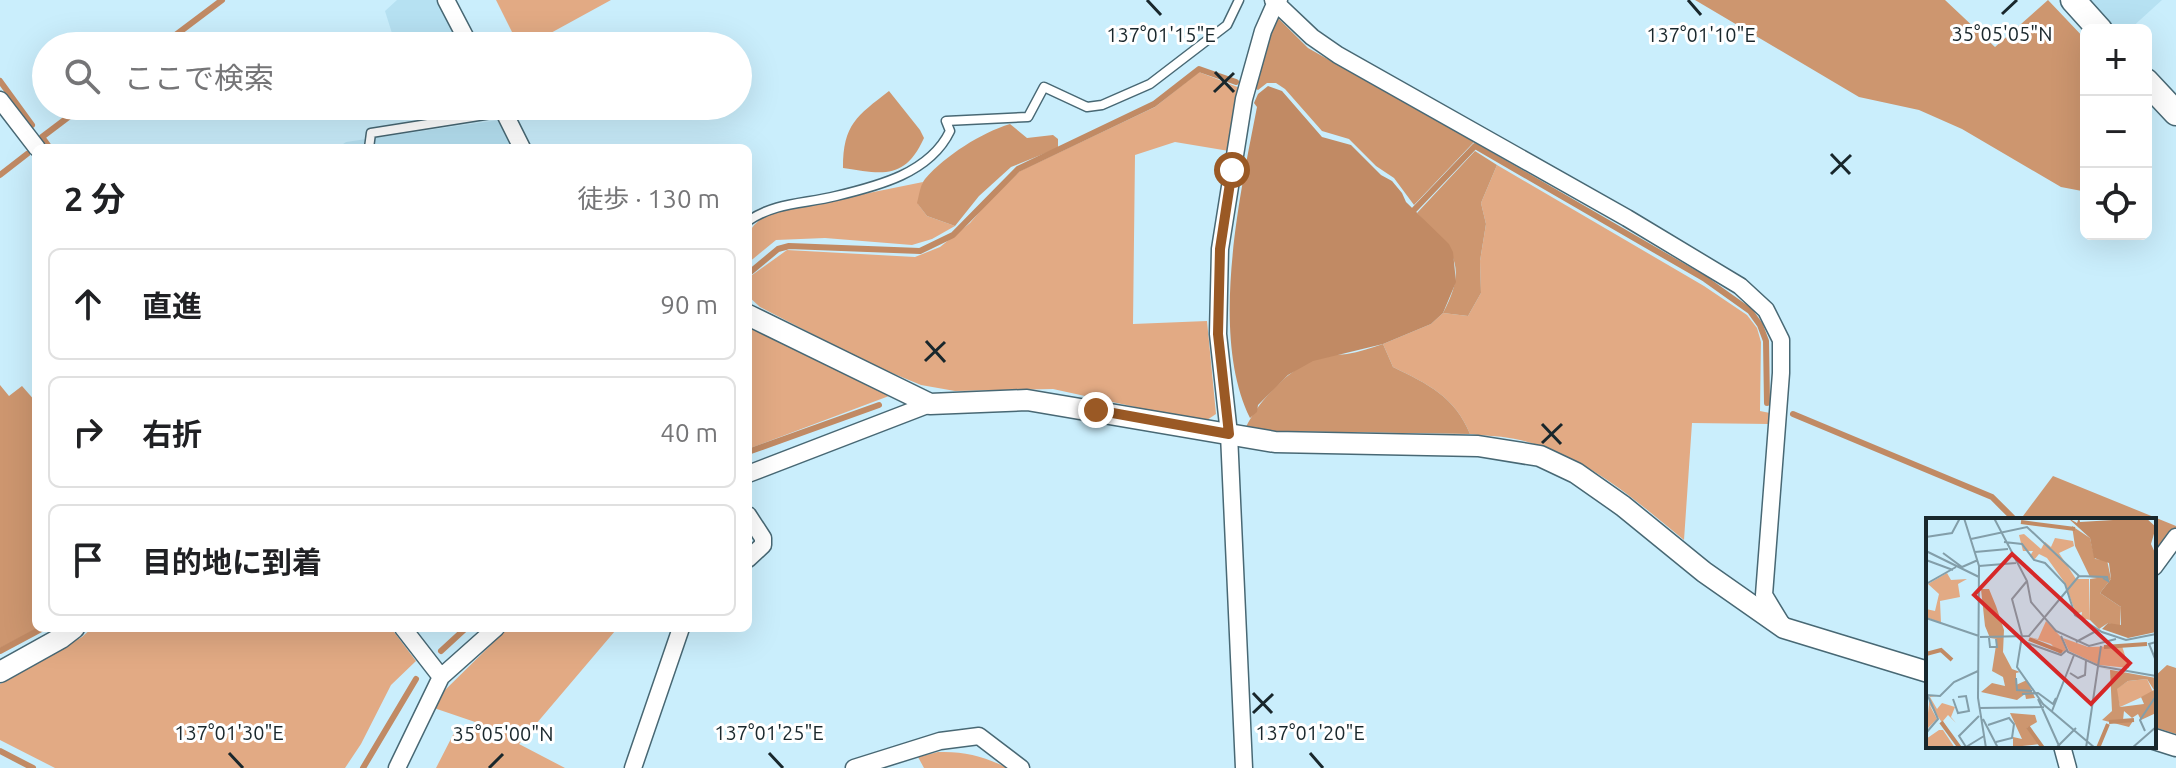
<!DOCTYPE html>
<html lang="ja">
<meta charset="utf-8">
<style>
body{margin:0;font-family:Ubuntu,"Noto Sans JP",sans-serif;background:#f2f2f2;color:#202124}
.controls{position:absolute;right:24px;top:24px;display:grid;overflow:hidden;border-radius:12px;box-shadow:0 8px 32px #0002}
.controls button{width:72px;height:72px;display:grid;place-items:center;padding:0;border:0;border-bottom:2px solid #e0e0e0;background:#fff;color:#202124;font:40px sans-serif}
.stop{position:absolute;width:24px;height:24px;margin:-18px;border:6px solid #9a5925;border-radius:50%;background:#fff}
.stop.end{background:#9a5925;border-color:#fff;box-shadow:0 2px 8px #0008}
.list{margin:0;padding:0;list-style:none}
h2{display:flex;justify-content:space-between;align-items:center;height:104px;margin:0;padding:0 32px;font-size:34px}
h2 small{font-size:26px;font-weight:400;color:#757577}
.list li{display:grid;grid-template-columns:52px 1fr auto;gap:24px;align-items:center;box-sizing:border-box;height:112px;margin:0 16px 16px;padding:0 16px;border:2px solid #e0e0e0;border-radius:12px}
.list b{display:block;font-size:30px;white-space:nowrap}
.list em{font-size:26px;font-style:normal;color:#757577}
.icon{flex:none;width:44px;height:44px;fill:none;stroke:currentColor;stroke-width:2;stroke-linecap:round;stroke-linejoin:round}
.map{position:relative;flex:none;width:2176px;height:768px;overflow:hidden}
.search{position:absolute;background:#fff;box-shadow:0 8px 32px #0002;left:32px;top:32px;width:720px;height:88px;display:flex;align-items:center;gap:20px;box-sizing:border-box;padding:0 28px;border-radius:44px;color:#757577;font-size:30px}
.panel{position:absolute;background:#fff;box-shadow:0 8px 32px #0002;left:32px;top:144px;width:720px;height:488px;border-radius:12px}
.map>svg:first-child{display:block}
</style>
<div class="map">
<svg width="2176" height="768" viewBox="0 0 2176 768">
<rect width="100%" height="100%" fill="#caeefc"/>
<!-- built -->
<path fill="#b6e1f2" d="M397 0H438L462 46H396L385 11Z
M2087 0H2162L2129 30H2114Z
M499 120 517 148H337L346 142Z"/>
<!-- green -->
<path fill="#e2aa84" d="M496 0H611L527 46H519Z
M1199 72 1240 88 1229 151 1175 142 1135 155 1133 324 1207 321 1216 414 1204 422 1053 389 955 391 921 385 870 364 760 307 748 296V278L787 250 915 257 940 247 970 223 988 202 1020 171 1155 107Z
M1497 165 1704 286 1747 315 1757 328 1761 342 1760 411 1770 413 1769 424 1692 423 1684 540C1634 499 1585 455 1520 440 1504 436 1486 436 1470 434 1455 397 1428 384 1393 367L1383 344 1431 324 1443 313 1468 316 1481 293 1480 261 1486 224 1481 203Z
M923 182 918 204 927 216 955 226 932 239 912 245 825 238 776 240 748 263C748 235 744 229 770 213Z
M748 328 765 334 889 396 748 449Z
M92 628H391L416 661 391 685 361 744 345 768H55L0 740V684L82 637Z
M508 628H612L615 631 519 744 565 768H436L456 729 472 733 478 723 434 708 442 693Z
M938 752C964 751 984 756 1007 768H924L918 757Z"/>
<!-- forest -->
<path fill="#cd966f" d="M1695 0H1945L1995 47 2048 0 2086 40V189L2082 191 2061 187 1962 129 1919 110 1859 97Z
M1278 18 1308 48 1474 142 1414 205 1394 178 1376 166 1349 139 1322 131 1285 89 1276 83H1267L1258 90 1254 88 1272 26Z
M889 91 920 130 924 138C905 180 883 174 843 168 843 124 857 116 889 91Z
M1010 124 1027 138 1053 135 1058 139V148L1011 167 979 196 955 226 927 216 917 203C919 196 920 185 925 179 946 155 981 133 1010 124Z
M1475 151 1497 165 1481 203 1486 224 1480 261 1481 293 1468 316 1443 313C1470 262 1451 250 1417 213Z
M1383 344 1393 367C1428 384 1455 397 1470 434L1270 431 1246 427C1260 398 1295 362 1328 355 1334 354 1341 355 1347 354 1359 352 1371 348 1383 344Z
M0 385 9 396 22 386 36 402 38 628 0 648Z
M2053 476 2176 526V530L2154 558V520H2020Z
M2167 665 2176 668V734L2154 727V677Z"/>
<!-- water -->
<path fill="#c18a64" d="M1268 86 1282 91 1322 137 1351 145 1381 175 1392 181 1402 193 1406 202 1449 244 1453 252 1456 282 1443 313 1431 324 1383 344 1313 361 1288 375 1258 405 1257 412 1250 418C1209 335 1240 195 1257 107L1254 103 1258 94Z"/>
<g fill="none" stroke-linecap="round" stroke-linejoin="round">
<!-- stream -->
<path stroke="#c18a64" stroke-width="6" d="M161 46 222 0
M0 81 32 125
M50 148 42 137 83 106
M0 175 27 154
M1414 210 1475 146 1705 279 1750 311 1760 325 1766 341 1767 403
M748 274 778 249 789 246 920 251 953 235 1018 169 1154 104 1199 69 1236 82
M1793 414 1992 497 2015 520
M748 452 879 405
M0 651 43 628
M441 651 466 628
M0 751 33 768
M363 768 416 679"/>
<defs>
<path id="service" d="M369 148 371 133 504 112
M748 221C776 202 804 204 836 196 878 186 930 173 950 131L946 121 1028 117 1044 87 1087 107 1102 105 1150 84 1227 25 1239 0"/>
<path id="minor" d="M446 0 470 46
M1273 0 1312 37 1338 55 1627 218 1740 286 1766 310 1781 340V373L1764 595 1781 623
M0 100 37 148
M501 106 522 148
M748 474 930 404
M748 515 763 538V545L748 559
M2154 567 2176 537
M403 628 441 677
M2062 746 2068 768
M397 768 441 677 496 628
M633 768 681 628
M854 768 940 741 979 736 1021 768
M1244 768 1229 434 1218 334 1220 249 1244 99 1263 31 1275 4 1279 0"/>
<path id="tertiary" d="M748 315 930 404 1027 400 1275 442 1478 446 1540 456 1576 473 1623 506 1704 572 1784 628 1928 672
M0 672 61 638 74 628
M2154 739 2176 746"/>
<path id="secondary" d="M2073 0 2100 30
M2146 81 2176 113"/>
</defs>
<!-- service casing -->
<use href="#service" stroke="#486874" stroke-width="11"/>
<!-- minor casing -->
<use href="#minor" stroke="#486874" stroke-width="19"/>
<!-- tertiary casing -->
<use href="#tertiary" stroke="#486874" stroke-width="23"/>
<!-- secondary casing -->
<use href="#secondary" stroke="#486874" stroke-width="27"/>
<!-- service -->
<use href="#service" stroke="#fff" stroke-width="8"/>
<!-- minor -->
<use href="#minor" stroke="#fff" stroke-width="16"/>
<!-- tertiary -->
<use href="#tertiary" stroke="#fff" stroke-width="20"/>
<!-- secondary -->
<use href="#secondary" stroke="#fff" stroke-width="24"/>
</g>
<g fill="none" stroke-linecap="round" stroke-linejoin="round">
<!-- route -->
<path stroke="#9a5925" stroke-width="10" d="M1096 410 1229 434 1218 334 1220 249 1232 170"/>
</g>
<!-- ticks -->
<path fill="none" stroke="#19272c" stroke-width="3" d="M1147 0 1161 15M1688 0 1701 15M2002 14 2017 0M1215 72 1234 92M1214 92 1234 73M1831 154 1850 174M1831 174 1851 155M926 341 945 362M925 361 945 342M1542 424 1561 444M1542 443 1562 424M1253 693 1272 713M1253 713 1273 694M229 753 243 768M769 753 783 768M1310 753 1323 768M489 768 503 754"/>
<!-- overview -->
<g transform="translate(1926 518)">
<rect width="230" height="230" fill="#caeefc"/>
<path d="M98 16 115 31 119 24 125 29 129 20 147 23 148 28 133 35 150 61H163L164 102 155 100 156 94 150 96 139 65 121 40 113 36 108 42 104 38 107 33H97L93 17ZM21 55 25 62 41 61 32 66 34 79 14 83 15 105 0 99V91L9 93 13 76 2 66ZM120 103 135 119 140 132 134 136 125 126 103 119 112 121ZM137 120 162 129 196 128 203 150 173 147 143 133ZM221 161 227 174 194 189 190 171 202 163ZM4 178 11 179H4L11 191 16 185 29 189 25 199 30 205 22 197 17 203 29 223 3 186 11 201 0 212ZM13 212H17L29 230H0V221Z" fill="#e2aa84"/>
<path d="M146 8 164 20 169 41 181 42 185 61 174 75 195 89 194 109 182 105 173 111 164 102V61L171 60 164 59 149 28ZM55 71H63L70 88 78 112 77 134 86 151 94 154 90 155V167L101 162 109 180 100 181 99 176 91 182 55 174 66 165 79 168 77 159 66 153 71 121 64 120 59 108ZM174 150 230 160V195L215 202 212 196 206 200 198 193 197 202 207 203 203 209 176 202 186 193 184 152ZM221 161 228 172 215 179 218 186 194 189 191 171 202 163ZM84 195 109 197 111 204 101 210 114 226 87 229V219L96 221Z" fill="#cd966f" fill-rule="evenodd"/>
<path d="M142 0 151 5 153 0 154 4 220 0 230 9 225 26 230 37V114L202 120 176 111 182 105 195 107V89L174 75 185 61 183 45 168 40 164 20Z" fill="#c18a64"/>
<path fill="none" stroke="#c18a64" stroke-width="4" d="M95 4 149 11M103 121 136 134M178 129 221 126M0 136 15 132 26 142M15 204 34 230M183 204 208 202M102 209 117 230M172 230 182 206"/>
<path fill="none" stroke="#839ea9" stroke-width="2" d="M38 0 53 48 52 180 60 230M68 0 101 63 105 84 130 113 163 128 190 121M0 19 26 15 34 0M45 21 101 9 153 58 181 59 182 63 177 60M78 24 96 26 108 42 119 45 139 66 149 97 176 114 200 122 230 116M0 33 53 59M49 34 82 31M17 35 36 49 52 42M0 42 27 52M53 48 90 45M101 63 86 81 96 118 91 149 117 186 169 230M0 66 30 49M0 100 53 118M135 118 142 134 173 148 230 158M54 119 103 118 153 58M63 120 64 129H71L70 121M96 123 135 137 141 132M150 124 172 112M230 124 223 126 230 143M144 155 152 160 159 157 160 142M90 160 91 172 106 173M96 176 112 175 127 186 130 180M0 177 14 178 28 164 52 153M27 181 32 195 43 193 40 178 32 179M112 181 134 230M53 190 118 189M126 193 148 137M53 198 33 218 40 229 58 218M57 201 72 230M62 207 83 200 88 206 86 220 70 224M219 213 214 202 230 178M0 215 12 201 2 178M130 230 150 210M160 230 175 128M206 230 230 209"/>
<path fill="#d62828" fill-opacity="0.15" stroke="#d62828" stroke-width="4" d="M86 36 204 145 165 186 48 77Z"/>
<rect width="230" height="230" fill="none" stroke="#19272c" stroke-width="4"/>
</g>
<g font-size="20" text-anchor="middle" fill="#19272c" stroke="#fff" stroke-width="6" stroke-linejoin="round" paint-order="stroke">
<text x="2002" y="41">35°05'05"N</text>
<text x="1161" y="42">137°01'15"E</text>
<text x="1701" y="42">137°01'10"E</text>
<text x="229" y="740">137°01'30"E</text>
<text x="769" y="740">137°01'25"E</text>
<text x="1310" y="740">137°01'20"E</text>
<text x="503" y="741">35°05'00"N</text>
</g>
</svg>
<div class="controls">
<button>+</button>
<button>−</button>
<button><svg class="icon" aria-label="locate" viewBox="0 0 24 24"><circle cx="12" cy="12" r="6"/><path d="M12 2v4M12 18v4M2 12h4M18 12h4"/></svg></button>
</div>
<div class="stop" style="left:1232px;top:170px"></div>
<div class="stop end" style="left:1096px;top:410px"></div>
<div class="search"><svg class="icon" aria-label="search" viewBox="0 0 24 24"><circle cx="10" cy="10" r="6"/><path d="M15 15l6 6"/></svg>ここで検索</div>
<section class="panel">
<h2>2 分<small>徒歩 · 130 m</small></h2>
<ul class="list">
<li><svg class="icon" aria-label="ahead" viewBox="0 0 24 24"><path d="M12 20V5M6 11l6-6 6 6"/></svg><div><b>直進</b></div><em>90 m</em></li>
<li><svg class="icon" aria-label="right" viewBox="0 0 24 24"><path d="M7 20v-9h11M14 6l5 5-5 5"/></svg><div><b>右折</b></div><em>40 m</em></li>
<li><svg class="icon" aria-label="arrive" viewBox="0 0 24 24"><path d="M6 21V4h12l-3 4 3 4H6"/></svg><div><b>目的地に到着</b></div></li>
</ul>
</section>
</div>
